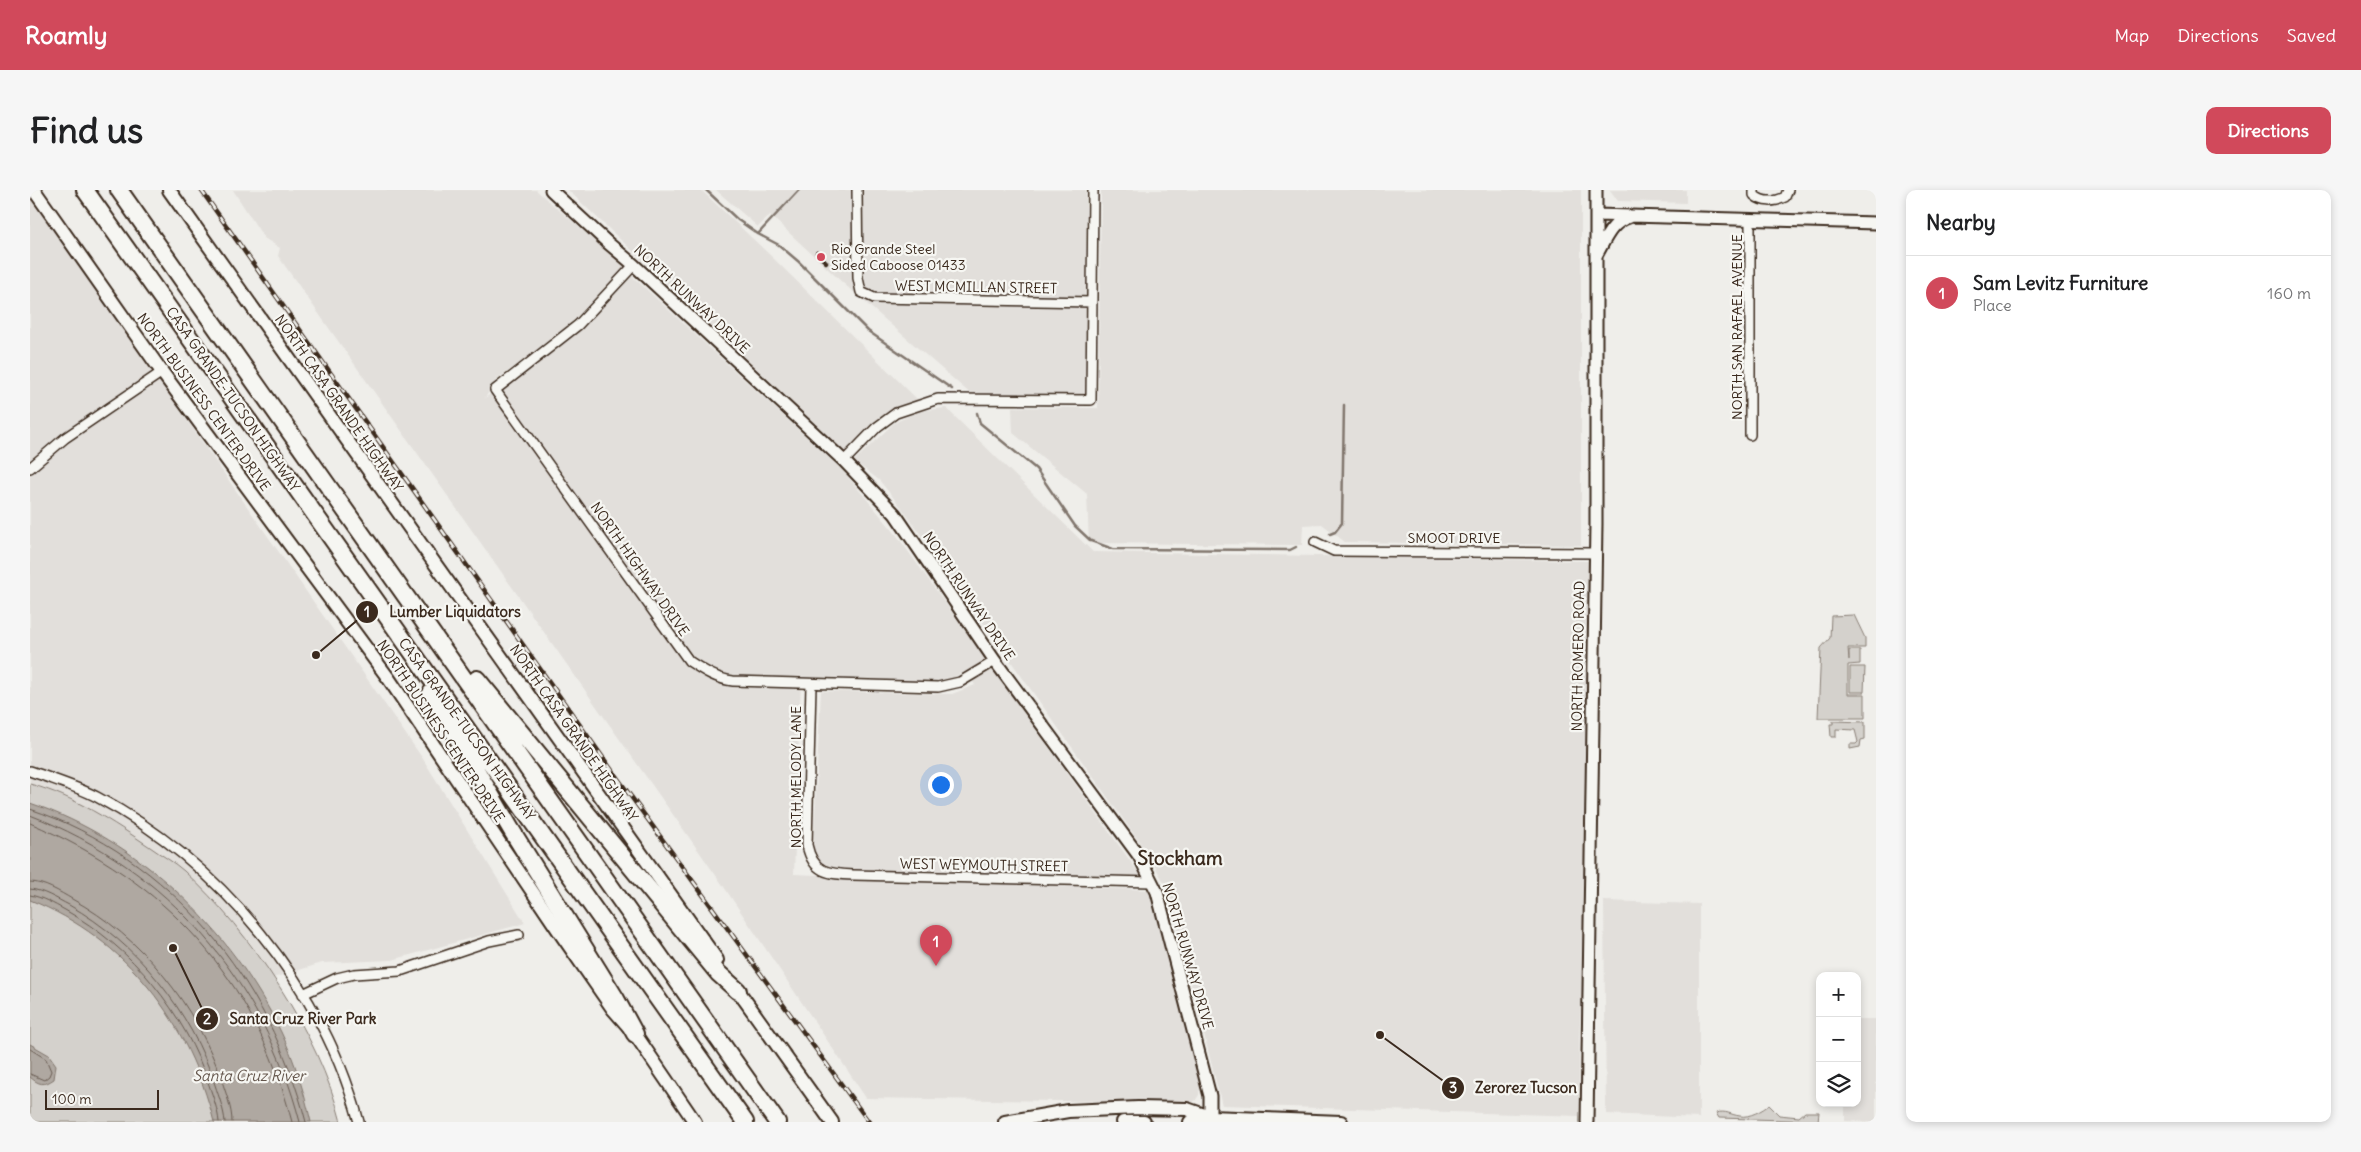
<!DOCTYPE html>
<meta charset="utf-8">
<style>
body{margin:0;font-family:Delius,sans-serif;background:#f6f6f6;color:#202124}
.controls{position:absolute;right:15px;bottom:15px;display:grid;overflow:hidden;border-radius:10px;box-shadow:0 2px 8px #0003}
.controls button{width:45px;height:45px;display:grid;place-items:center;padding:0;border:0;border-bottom:1px solid #e0e0e0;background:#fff;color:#202124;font:25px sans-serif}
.scale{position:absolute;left:15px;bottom:12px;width:114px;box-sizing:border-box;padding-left:5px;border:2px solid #3b2a1e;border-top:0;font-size:14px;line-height:18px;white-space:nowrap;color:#3b2a1e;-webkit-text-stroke:4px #f6f6f2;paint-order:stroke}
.you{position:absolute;left:910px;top:594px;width:18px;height:18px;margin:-12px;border:4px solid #fff;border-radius:50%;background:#1a73e8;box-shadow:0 0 0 8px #1a73e833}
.badge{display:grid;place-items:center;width:32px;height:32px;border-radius:50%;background:#d1495b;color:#fff;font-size:16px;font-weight:700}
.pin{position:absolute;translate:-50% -41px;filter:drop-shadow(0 1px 2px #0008)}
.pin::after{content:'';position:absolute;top:26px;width:18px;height:15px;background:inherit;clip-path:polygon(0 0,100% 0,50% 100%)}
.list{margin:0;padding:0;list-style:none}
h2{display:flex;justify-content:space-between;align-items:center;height:65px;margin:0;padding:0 20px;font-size:21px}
h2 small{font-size:16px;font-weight:400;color:#757577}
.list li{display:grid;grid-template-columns:32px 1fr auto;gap:15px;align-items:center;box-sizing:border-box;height:75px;padding:0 20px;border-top:1px solid #e0e0e0}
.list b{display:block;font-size:19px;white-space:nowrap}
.list p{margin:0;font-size:16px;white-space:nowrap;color:#757577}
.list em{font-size:16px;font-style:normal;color:#757577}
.icon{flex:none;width:28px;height:28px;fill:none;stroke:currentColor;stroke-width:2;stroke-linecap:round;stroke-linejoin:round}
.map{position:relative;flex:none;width:1846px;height:932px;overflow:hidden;border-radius:10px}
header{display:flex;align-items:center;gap:30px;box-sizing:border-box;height:70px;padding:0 25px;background:#d1495b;color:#fff}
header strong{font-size:24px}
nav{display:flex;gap:28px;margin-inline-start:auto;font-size:18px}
.intro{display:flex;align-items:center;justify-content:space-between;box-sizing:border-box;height:120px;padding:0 30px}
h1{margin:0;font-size:35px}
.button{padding:12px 22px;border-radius:10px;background:#d1495b;color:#fff;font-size:18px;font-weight:700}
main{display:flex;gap:30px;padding:0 30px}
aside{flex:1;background:#fff;border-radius:10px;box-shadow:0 2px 8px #0003}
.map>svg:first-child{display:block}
</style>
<header>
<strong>Roamly</strong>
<nav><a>Map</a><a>Directions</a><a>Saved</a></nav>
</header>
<div class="intro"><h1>Find us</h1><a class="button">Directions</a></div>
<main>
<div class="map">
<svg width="1846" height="932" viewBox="0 0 1846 932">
<rect width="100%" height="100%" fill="#efeeea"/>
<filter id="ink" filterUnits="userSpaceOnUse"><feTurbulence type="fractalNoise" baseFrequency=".02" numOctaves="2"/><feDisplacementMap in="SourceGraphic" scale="10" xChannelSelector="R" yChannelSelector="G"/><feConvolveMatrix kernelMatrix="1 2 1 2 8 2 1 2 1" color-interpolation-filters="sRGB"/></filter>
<g filter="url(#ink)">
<!-- built -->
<path fill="#e2dfdb" d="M203 0H506L595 77 529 145 466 190 455 208 537 150 602 86 813 281 865 343 1111 686 813 682 791 672 783 662 791 501 922 504 945 495 936 481 924 487 903 492 771 489 764 684 1121 700 1170 897 1169 905 1165 911 1160 913 836 908 692 694 248 66 250 58 234 48Z
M538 0H671L742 67 888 210 856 223 814 261Z
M686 0H1056V206H943L813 93 740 25 728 37Z
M1071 0H1551V355L1315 352 1292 334 1273 335 1272 355 1059 353 1057 304 983 243 982 217 1068 218Z
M1580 0H1656V13L1588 11Z
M0 5 393 569 495 733 362 770 292 773 243 788 219 751 16 598 0 594Z
M916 218 1063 362 1558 371 1556 741 1549 848V926L1192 915 1136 696 1118 664 871 317 849 290 824 271 864 233 889 221Z
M1574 711 1669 714V928L1576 924Z
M1827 829H1846V932L1815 931V913H1827Z"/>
<!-- green -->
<path fill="#d4d1cc" stroke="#887e75" d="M1824 425 1835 448V458H1818L1819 470V460H1830V474L1818 475V504H1835V528H1788L1791 458 1800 448 1801 426Z
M1820 477H1835L1834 502H1820Z
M1803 531 1835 532V549L1831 550 1830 557 1820 559V554H1826L1828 552 1825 540 1806 539V547H1801L1800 534H1803Z
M0 594C44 606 83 632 120 657 131 665 144 672 154 681 221 742 289 844 311 932H0Z
M1739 915 1749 925 1769 927 1775 922H1789L1788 931 1689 928 1686 923C1696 920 1701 925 1710 926 1719 928 1733 920 1739 915Z"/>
<!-- water -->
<path fill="#afa8a1" stroke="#81766d" d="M0 613C110 650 201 739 251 842 265 871 274 902 281 932H184C159 832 97 749 0 710Z
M0 854 19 865 26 875 24 889C14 896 9 895 0 887Z"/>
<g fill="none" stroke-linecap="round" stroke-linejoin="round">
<!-- shore -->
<path stroke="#695c52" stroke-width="1" d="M0 619C141 666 240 791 276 932
M0 625C138 678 233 790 270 932
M0 633C136 691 225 787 262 932
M0 692C14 692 30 702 42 709 112 747 167 816 192 891 196 904 202 918 202 932
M0 699C13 700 27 709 39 715 107 753 161 821 185 895 189 907 194 920 195 932
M0 705C12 707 24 714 35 720 102 757 155 823 179 895 183 907 188 920 189 932
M0 859 16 869 21 881 19 886 14 890 0 884"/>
<!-- stream -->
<path stroke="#81766d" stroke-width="2.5" d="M676 0 708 30 728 44 749 55 769 72 838 141 922 199
M728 44 769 0
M947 223 950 233 1006 279 1045 336 1061 351 1083 359 1260 360 1266 357
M1300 344 1305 342 1312 333 1314 215"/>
<defs>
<path id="minor" d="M827 0 828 88 831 102 844 108 1062 112
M1724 0V5C1733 13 1745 12 1755 7L1758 0
M1720 29V245
M604 75 548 135 465 200 659 471C673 480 686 489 703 491L908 497 930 492 965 471
M814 271 847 237 866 223 908 209 1061 210 1063 0
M0 278 35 248 132 182
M1285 352 1304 361 1564 363
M781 495 777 655C783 683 798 684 823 685L1122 692
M0 581C22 589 46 596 67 607 190 672 293 797 329 932
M273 804 307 788 324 784 370 781 459 751 489 745"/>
<path id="tertiary" d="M521 0 578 53 604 75 814 271 865 324 965 471 1109 666 1127 702 1180 906V927
M1567 25 1846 33
M1567 64C1576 48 1581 33 1599 27
M1557 932 1566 334V0"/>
<path id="secondary" d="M4 0 132 182 359 489 533 747 583 819 605 844 665 932
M139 0 687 770
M704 795 802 932
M975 932 1038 921 1108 918 1157 919 1180 927 1311 932
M1093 932H1114
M1160 932 1180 927"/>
<path id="motorway" d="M55 0 715 932
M89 0 747 932
M447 489 688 783 708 801
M401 503 482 641 586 809 605 844"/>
</defs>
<!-- minor casing -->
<use href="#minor" stroke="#3b2a1e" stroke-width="12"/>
<!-- tertiary casing -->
<use href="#tertiary" stroke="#3b2a1e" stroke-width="15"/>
<!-- secondary casing -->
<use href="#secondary" stroke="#3b2a1e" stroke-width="16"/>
<!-- motorway casing -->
<use href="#motorway" stroke="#3b2a1e" stroke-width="20"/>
<!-- minor -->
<use href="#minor" stroke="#f6f6f2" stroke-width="9"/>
<!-- tertiary -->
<use href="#tertiary" stroke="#f6f6f2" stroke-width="11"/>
<!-- secondary -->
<use href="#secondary" stroke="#f6f6f2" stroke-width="12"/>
<!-- motorway -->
<use href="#motorway" stroke="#f6f6f2" stroke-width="16"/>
<defs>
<path id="rail" d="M171 0 586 586 839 932
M787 63 796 72"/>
</defs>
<!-- rail casing -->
<use href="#rail" stroke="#3b2a1e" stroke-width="4.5"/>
<!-- rail -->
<use href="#rail" stroke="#f6f6f2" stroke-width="2.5" stroke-dasharray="8" stroke-linecap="butt"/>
</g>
</g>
<!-- markers -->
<circle fill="#d1495b" stroke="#f6f6f2" stroke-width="2" cx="791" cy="67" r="5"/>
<g text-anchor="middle" stroke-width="4.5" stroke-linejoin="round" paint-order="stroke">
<!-- poi labels -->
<g font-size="14" fill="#3b2a1e" stroke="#f6f6f2" text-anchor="start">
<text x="801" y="64">Rio Grande Steel<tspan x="801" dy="16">Sided Caboose 01433</tspan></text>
</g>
<!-- street labels -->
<g font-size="14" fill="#3b2a1e" stroke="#f6f6f2">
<text transform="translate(946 97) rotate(1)" y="5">WEST MCMILLAN STREET</text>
<text transform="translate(662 109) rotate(43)" y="5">NORTH RUNWAY DRIVE</text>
<text transform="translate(1707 137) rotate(-90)" y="5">NORTH SAN RAFAEL AVENUE</text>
<text transform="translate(203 209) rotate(55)" y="5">CASA GRANDE-TUCSON HIGHWAY</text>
<text transform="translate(174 212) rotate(54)" y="5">NORTH BUSINESS CENTER DRIVE</text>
<text transform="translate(309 213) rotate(55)" y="5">NORTH CASA GRANDE HIGHWAY</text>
<text x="1424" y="353">SMOOT DRIVE</text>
<text transform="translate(610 379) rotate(55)" y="5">NORTH HIGHWAY DRIVE</text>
<text transform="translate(939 406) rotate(56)" y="5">NORTH RUNWAY DRIVE</text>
<text transform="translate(1548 466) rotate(-89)" y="5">NORTH ROMERO ROAD</text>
<text transform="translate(437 539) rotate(54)" y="5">CASA GRANDE-TUCSON HIGHWAY</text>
<text transform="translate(411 541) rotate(56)" y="5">NORTH BUSINESS CENTER DRIVE</text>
<text transform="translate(544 543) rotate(55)" y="5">NORTH CASA GRANDE HIGHWAY</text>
<text transform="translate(766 587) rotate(-90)" y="5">NORTH MELODY LANE</text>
<text transform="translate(954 675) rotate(1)" y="5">WEST WEYMOUTH STREET</text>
<text transform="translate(1158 766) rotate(74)" y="5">NORTH RUNWAY DRIVE</text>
</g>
<!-- water labels -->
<g font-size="15" font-style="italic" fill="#64564c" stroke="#f6f6f2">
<text x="219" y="891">Santa Cruz River</text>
</g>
<!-- district labels -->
<g font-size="19" font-weight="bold" fill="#3b2a1e" stroke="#f6f6f2">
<text x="1150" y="675">Stockham</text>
</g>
</g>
<!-- callouts -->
<path fill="none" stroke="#3b2a1e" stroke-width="2" d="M286 465L337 422M143 758L177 829M1350 845L1423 898"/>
<g fill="#3b2a1e" stroke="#f6f6f2" stroke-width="2">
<circle cx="286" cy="465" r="5"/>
<circle cx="143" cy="758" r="5"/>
<circle cx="1350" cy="845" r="5"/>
<circle cx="337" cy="422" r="12"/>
<circle cx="177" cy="829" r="12"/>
<circle cx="1423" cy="898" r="12"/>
</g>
<g font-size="15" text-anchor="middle" font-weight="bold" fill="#fff">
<text x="337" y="427">1</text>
<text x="177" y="834">2</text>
<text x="1423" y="903">3</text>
</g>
<g font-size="15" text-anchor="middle" font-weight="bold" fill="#3b2a1e" stroke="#f6f6f2" stroke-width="4.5" stroke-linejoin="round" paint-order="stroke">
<text x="425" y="427">Lumber Liquidators</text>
<text x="273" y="834">Santa Cruz River Park</text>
<text x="1496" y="903">Zerorez Tucson</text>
</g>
</svg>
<div class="controls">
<button>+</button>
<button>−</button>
<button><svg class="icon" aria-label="layers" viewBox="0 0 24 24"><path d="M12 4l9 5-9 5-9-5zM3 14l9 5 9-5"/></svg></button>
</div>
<div class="scale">100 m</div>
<div class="you"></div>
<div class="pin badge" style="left:906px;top:776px">1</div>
</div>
<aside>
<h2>Nearby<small></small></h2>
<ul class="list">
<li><span class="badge">1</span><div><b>Sam Levitz Furniture</b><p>Place</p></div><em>160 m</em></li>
</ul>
</aside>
</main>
